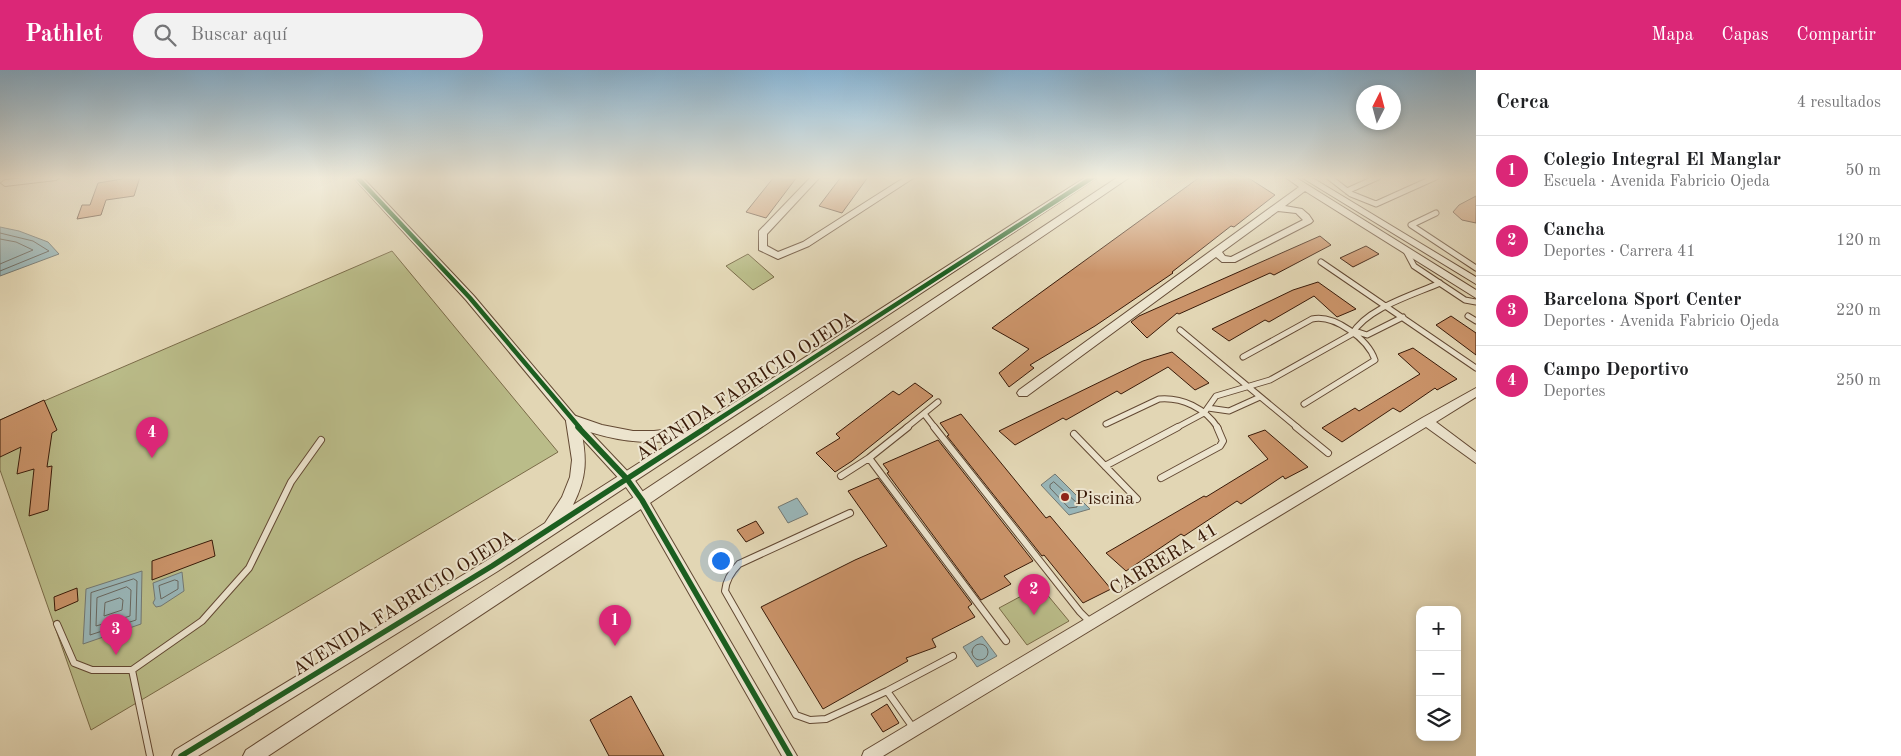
<!DOCTYPE html>
<html lang="es">
<meta charset="utf-8">
<style>
body{margin:0;font-family:"Old Standard TT",serif;background:#f2f2f2;color:#202124}
.controls{position:absolute;right:15px;bottom:15px;display:grid;overflow:hidden;border-radius:10px;box-shadow:0 2px 8px #0003}
.controls button{width:45px;height:45px;display:grid;place-items:center;padding:0;border:0;border-bottom:1px solid #e0e0e0;background:#fff;color:#202124;font:25px sans-serif}
.compass{position:absolute;left:1356px;top:15px;width:45px;height:45px;border-radius:50%;background:#fff;box-shadow:0 2px 8px #0003;rotate:6deg}
.you{position:absolute;left:720px;top:490px;width:18px;height:18px;margin:-12px;border:4px solid #fff;border-radius:50%;background:#1a73e8;box-shadow:0 0 0 8px #1a73e833}
.badge{display:grid;place-items:center;width:32px;height:32px;border-radius:50%;background:#db2777;color:#fff;font-size:16px;font-weight:700}
.pin{position:absolute;translate:-50% -41px;filter:drop-shadow(0 1px 2px #0008)}
.pin::after{content:'';position:absolute;top:26px;width:18px;height:15px;background:inherit;clip-path:polygon(0 0,100% 0,50% 100%)}
.list{margin:0;padding:0;list-style:none}
h2{display:flex;justify-content:space-between;align-items:center;height:65px;margin:0;padding:0 20px;font-size:21px}
h2 small{font-size:16px;font-weight:400;color:#757577}
.list li{display:grid;grid-template-columns:32px 1fr auto;gap:15px;align-items:center;box-sizing:border-box;height:70px;padding:0 20px;border-top:1px solid #e0e0e0}
.list b{display:block;font-size:19px;white-space:nowrap}
.list p{margin:0;font-size:16px;white-space:nowrap;color:#757577}
.list em{font-size:16px;font-style:normal;color:#757577}
.icon{flex:none;width:28px;height:28px;fill:none;stroke:currentColor;stroke-width:2;stroke-linecap:round;stroke-linejoin:round}
.map{position:relative;flex:none;width:1476px;height:686px;overflow:hidden}
header{display:flex;align-items:center;gap:30px;box-sizing:border-box;height:70px;padding:0 25px;background:#db2777;color:#fff}
header strong{font-size:24px}
nav{display:flex;gap:28px;margin-inline-start:auto;font-size:18px}
.search{width:350px;height:45px;background:#f2f2f2;display:flex;align-items:center;gap:12px;box-sizing:border-box;padding:0 18px;border-radius:28px;color:#757577;font-size:19px}
main{display:flex}
aside{flex:1;background:#fff}
.map>svg:first-child{display:block}
</style>
<header>
<strong>Pathlet</strong>
<div class="search"><svg class="icon" aria-label="search" viewBox="0 0 24 24"><circle cx="10" cy="10" r="6"/><path d="M15 15l6 6"/></svg>Buscar aquí</div>
<nav><a>Mapa</a><a>Capas</a><a>Compartir</a></nav>
</header>
<main>
<div class="map">
<svg width="1476" height="686" viewBox="0 0 1476 686">
<rect width="100%" height="100%" fill="#e2d6b4"/>
<filter id="stains"><feTurbulence type="fractalNoise" baseFrequency=".004" numOctaves="4"/><feColorMatrix values="0 0 0 0 .2 0 0 0 0 .09 0 0 0 0 .02 0 0 0 .5 -.17"/></filter>
<radialGradient id="worn" r=".72"><stop offset=".6" stop-color="#630" stop-opacity="0"/><stop offset="1" stop-color="#630" stop-opacity=".3"/></radialGradient>
<!-- green -->
<path fill="#babc89" stroke="#7a6b48" d="M392 181 558 382 91 660 0 400V350Z
M748 184 774 207 753 220 726 196Z
M1040 516 1069 551 1027 575 999 538Z"/>
<!-- water -->
<path fill="#99b6b8" stroke="#737872" d="M0 157 19 161 48 172 59 184 0 206Z
M1055 404 1090 439 1069 445 1041 415Z
M797 428 808 444 788 453 778 437Z
M142 501 141 554 83 574 86 519Z
M182 502 184 521 161 536 156 537 153 533 155 529 153 513Z
M982 566 997 586 977 597 963 577Z"/>
<g fill="none" stroke-linecap="round" stroke-linejoin="round">
<!-- shore -->
<path stroke="#696860" stroke-width="1" d="M0 163 33 171 49 181 0 201
M0 169 16 172 33 180 0 194
M1054 412 1077 433V437L1069 438 1050 418V415Z
M134 509 137 511 136 550 90 565 91 523Z
M175 510 178 511V519L161 529 159 516Z
M127 517 131 520 130 546 96 556 97 528Z
M120 528 123 530 122 540 104 546 105 533Z
M972 582a8 8 0 1 1 16 0a8 8 0 1 1-16 0Z"/>
</g>
<!-- building -->
<path fill="#ca9369" stroke="#391a08" d="M123 107H140L134 126 106 130 101 145 77 149 82 135H90L98 113 122 109Z
M774 107H797L766 148 746 142Z
M841 107H868L842 143 819 136Z
M1200 107H1247L1275 125 1234 157 1231 156 1172 202 1173 203 1095 256 1030 295 1034 298 1009 317 999 303 1029 279 992 258Z
M1476 126V153L1462 150 1453 142 1459 135Z
M1320 166 1331 175 1274 205 1270 203 1179 244 1177 243 1147 268 1131 252 1139 246Z
M1366 176 1379 184 1353 197 1340 188Z
M1318 212 1356 239 1337 247 1314 226 1269 252 1265 250 1229 271 1212 259 1293 220Z
M1451 246 1476 263V285L1436 255Z
M1413 278 1457 309 1437 320 1435 318 1400 342 1393 338 1342 372 1322 358 1355 338 1359 341 1420 304 1398 284Z
M1172 282 1209 313 1195 320 1168 297 1121 324 1117 321 1066 350 1063 348 1015 375 999 361 1143 291Z
M915 313 933 326 852 391 835 402 816 383 840 368 836 364 893 321 899 325Z
M44 330 57 360 52 363 47 397 52 396 48 440 29 446 34 399 17 404 21 377 0 387V350Z
M961 344 1046 448 1050 446 1111 519 1083 533 1044 485 1042 486 947 366 949 365 940 353Z
M1265 360 1308 397 1285 409 1283 406 1241 434 1237 431 1184 466 1181 464 1126 501 1106 483 1204 426 1206 427 1268 389 1248 366Z
M938 370 1033 491 1004 506 1011 514 981 530 887 403 889 402 883 394Z
M878 408 972 534 968 537 975 547 932 569 936 577 906 588 908 591 823 639 761 537 855 490 887 476 848 421Z
M756 451 764 463 746 472 737 460Z
M212 470 215 486 152 510V491Z
M77 518 78 531 55 541 54 527Z
M631 626 664 686H609L590 650Z
M887 634 899 653 883 662 871 644Z"/>
<g fill="none" stroke-linecap="round" stroke-linejoin="round">
<defs>
<path id="service-far1" d="M1329 107 1351 124 1376 134 1436 107
M1347 121 1378 107
M1436 143 1411 155 1476 198
M1406 181 1414 196 1465 230 1476 232
M1321 192 1476 298
M1468 246 1476 251
M1180 260 1298 358
M1355 261 1367 265 1403 247
M1243 287 1312 249C1334 244 1368 269 1375 290L1304 334
M1208 338 1229 341 1260 327
M925 345 935 358
M1106 354 1159 329C1182 327 1205 338 1218 358
M906 358 938 332
M1176 358 1204 343 1216 326 1270 310 1352 264C1367 238 1413 225 1440 213"/>
<path id="service" d="M934 357 1080 542 1091 553
M1296 357 1328 383
M1074 364 1137 429
M869 388 1006 571
M1105 396 1178 357
M841 406 869 388 908 357
M1161 408 1220 376 1223 371 1217 357
M850 443 739 494C731 502 726 510 725 521L796 645 810 650 826 649 887 621 953 586
M57 554 74 593 92 600H132
M887 621 914 659
M150 686 132 600 202 551 249 498 291 412 321 370"/>
<path id="minor" d="M33 107H60L56 110 5 116 1 113 5 110Z
M353 107H362L474 226 577 348 631 405 646 426 797 686H782L638 434 623 413 569 354 466 230Z
M811 107H820L767 164V176L778 182 803 172 905 107H915L809 176 778 189 759 180V161Z
M1285 107H1295L1476 220V228L1305 121 1285 136 1302 139 1309 145 1313 151 1311 153 1235 192H1222L1216 187 1027 326H1019L1017 323 1019 320 1299 117ZM1278 141 1296 143 1303 150 1231 187 1225 186 1222 182Z
M1301 107H1311L1476 207V214Z
M1476 318V327L1436 352 1476 382V393L1426 357 883 686H862L864 681 1422 348Z"/>
<path id="tertiary" d="M1086 107H1098L498 501 198 686H172L175 680 486 491 545 453 562 427 570 407 572 390 566 351 568 347 573 345 602 355 633 361H654L698 356ZM581 359C613 370 642 375 675 370L573 435C587 407 587 390 581 359Z
M1118 107H1130L647 435 268 686H243L246 680 637 425Z"/>
</defs>
<!-- service-far1 casing -->
<use href="#service-far1" stroke="#634933" stroke-width="7"/>
<!-- service casing -->
<use href="#service" stroke="#634933" stroke-width="8"/>
<!-- minor casing -->
<use href="#minor" stroke="#634933" stroke-width="2"/>
<!-- tertiary casing -->
<use href="#tertiary" stroke="#634933" stroke-width="2"/>
<!-- service-far1 -->
<use href="#service-far1" stroke="#ece4ce" stroke-width="5"/>
<!-- service -->
<use href="#service" stroke="#ece4ce" stroke-width="6"/>
<!-- minor -->
<use href="#minor" fill="#ece4ce" fill-rule="evenodd"/>
<!-- tertiary -->
<use href="#tertiary" fill="#ece4ce" fill-rule="evenodd"/>
<defs>
<path id="cycleway-far1" d="M357 107 470 228 580 358
M705 358 1093 107"/>
<path id="cycleway" d="M578 357 627 409 642 430 790 686
M181 686 492 496 707 357"/>
</defs>
<!-- cycleway-far1 casing -->
<use href="#cycleway-far1" stroke="#ece4ce" stroke-width="7"/>
<!-- cycleway casing -->
<use href="#cycleway" stroke="#ece4ce" stroke-width="9"/>
<!-- cycleway-far1 -->
<use href="#cycleway-far1" stroke="#1b5e20" stroke-width="4.5"/>
<!-- cycleway -->
<use href="#cycleway" stroke="#1b5e20" stroke-width="5.5"/>
</g>
<!-- sky -->
<linearGradient id="sky" x2="0" y2="1"><stop stop-color="#88b5d5"/><stop offset="0.53" stop-color="#f2eddd"/><stop offset="1" stop-color="#f2eddd" stop-opacity="0"/></linearGradient>
<rect width="1476" height="203" fill="url(#sky)"/>
<!-- markers -->
<circle fill="#8f2418" stroke="#ece4ce" stroke-width="2" cx="1065" cy="427" r="5"/>
<g text-anchor="middle" stroke-width="4" stroke-linejoin="round" paint-order="stroke">
<!-- street labels -->
<g font-size="19" fill="#391a08" stroke="#ece4ce">
<text transform="translate(745 315) rotate(-33)" y="7">AVENIDA FABRICIO OJEDA</text>
<text transform="translate(1163 488) rotate(-31)" y="7">CARRERA 41</text>
<text transform="translate(403 532) rotate(-32)" y="7">AVENIDA FABRICIO OJEDA</text>
</g>
<!-- poi labels -->
<g font-size="19" fill="#391a08" stroke="#ece4ce" text-anchor="start">
<text x="1075" y="434">Piscina</text>
</g>
</g>
<rect width="100%" height="100%" filter="url(#stains)"/>
<rect width="100%" height="100%" fill="url(#worn)"/>
</svg>
<div class="controls">
<button>+</button>
<button>−</button>
<button><svg class="icon" aria-label="layers" viewBox="0 0 24 24"><path d="M12 4l9 5-9 5-9-5zM3 14l9 5 9-5"/></svg></button>
</div>
<svg class="compass" viewBox="-18 -18 36 36"><path d="M0-13l5 13h-10z" fill="#e53935"/><path d="M0 13l5-13h-10z" fill="#757577"/></svg>
<div class="you"></div>
<div class="pin badge" style="left:615px;top:576px">1</div>
<div class="pin badge" style="left:1034px;top:545px">2</div>
<div class="pin badge" style="left:116px;top:585px">3</div>
<div class="pin badge" style="left:152px;top:388px">4</div>
</div>
<aside>
<h2>Cerca<small>4 resultados</small></h2>
<ul class="list">
<li><span class="badge">1</span><div><b>Colegio Integral El Manglar</b><p>Escuela · Avenida Fabricio Ojeda</p></div><em>50 m</em></li>
<li><span class="badge">2</span><div><b>Cancha</b><p>Deportes · Carrera 41</p></div><em>120 m</em></li>
<li><span class="badge">3</span><div><b>Barcelona Sport Center</b><p>Deportes · Avenida Fabricio Ojeda</p></div><em>220 m</em></li>
<li><span class="badge">4</span><div><b>Campo Deportivo</b><p>Deportes</p></div><em>250 m</em></li>
</ul>
</aside>
</main>
